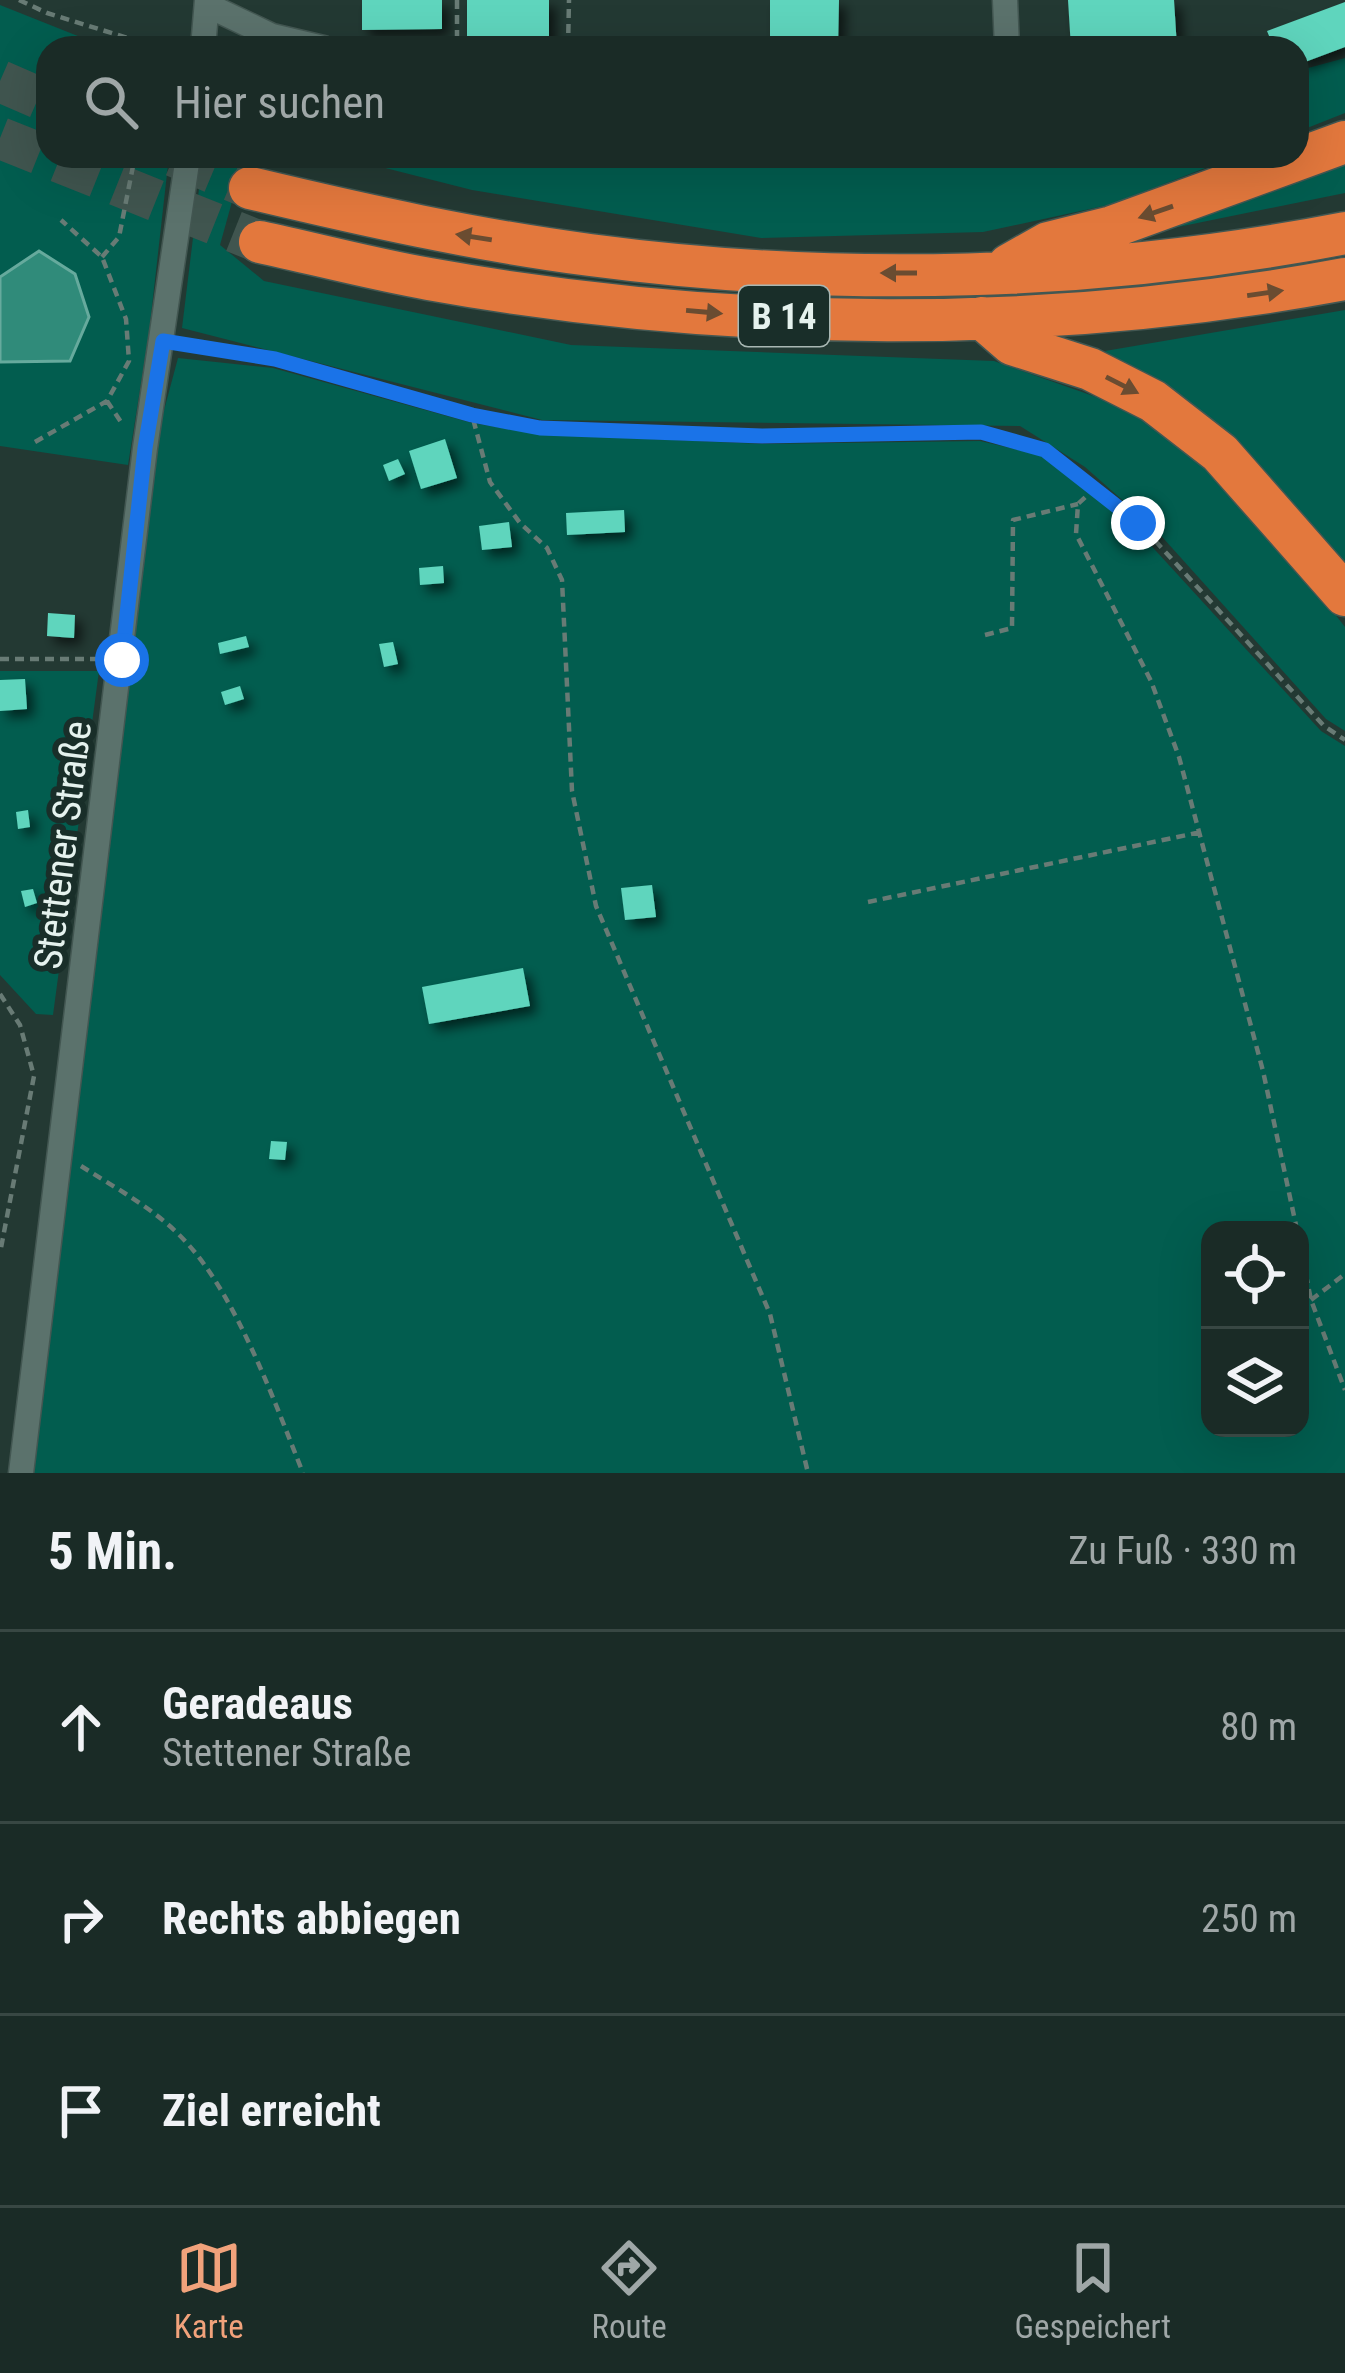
<!DOCTYPE html>
<html lang="de">
<meta charset="utf-8">
<style>
body{margin:0;font-family:"Roboto Condensed",sans-serif;background:#23332e;color:#f1f3f6}
.controls{position:absolute;right:36px;bottom:36px;display:grid;overflow:hidden;border-radius:24px;box-shadow:0 12px 48px #0002}
.controls button{width:108px;height:108px;display:grid;place-items:center;padding:0;border:0;border-bottom:3px solid #384743;background:#1a2b26;color:#f1f3f6;font:60px sans-serif}
.stop{position:absolute;width:36px;height:36px;margin:-27px;border:9px solid #1a73e8;border-radius:50%;background:#fff}
.stop.end{background:#1a73e8;border-color:#fff;box-shadow:0 3px 12px #0008}
.list{margin:0;padding:0;list-style:none}
h2{display:flex;justify-content:space-between;align-items:center;height:156px;margin:0;padding:0 48px;font-size:51px}
h2 small{font-size:39px;font-weight:400;color:#9fa7a7}
.list li{display:grid;grid-template-columns:78px 1fr auto;gap:36px;align-items:center;box-sizing:border-box;height:192px;padding:0 48px;border-top:3px solid #384743}
.list b{display:block;font-size:45px;white-space:nowrap}
.list p{margin:0;font-size:39px;white-space:nowrap;color:#9fa7a7}
.list em{font-size:39px;font-style:normal;color:#9fa7a7}
.icon{flex:none;width:66px;height:66px;fill:none;stroke:currentColor;stroke-width:2;stroke-linecap:round;stroke-linejoin:round}
.map{position:relative;flex:none;width:1345px;height:1473px;overflow:hidden}
.search{position:absolute;background:#1a2b26;box-shadow:0 12px 48px #0002;left:36px;right:36px;top:36px;height:132px;display:flex;align-items:center;gap:30px;box-sizing:border-box;padding:0 42px;border-radius:36px;color:#9fa7a7;font-size:45px}
.sheet{height:732px;background:#1a2b26}
nav{display:flex;justify-content:space-around;align-items:center;box-sizing:border-box;height:168px;border-top:3px solid #384743;background:#1a2b26;font-size:33px;color:#9fa7a7}
nav a{display:grid;justify-items:center;gap:6px}
nav .on{color:#f1a27b}
.map>svg:first-child{display:block}
</style>
<div class="map">
<svg width="1345" height="1473" viewBox="0 0 1345 1473">
<defs>
<filter id="shadow"><feDropShadow dx="7" dy="7" stdDeviation="6" flood-color="#0009"/></filter>
</defs>
<rect width="100%" height="100%" fill="#233933"/>
<!-- green -->
<path fill="#025d4f" fill-rule="evenodd" d="M0 5 108 48H48V156H169L149 333 128 465 0 446Z
M1345 58V113L1297 132V71Z
M203 156H256L243 162 220 245 264 281 571 345 994 361 1133 410 1238 490 1345 627V731L1326 719 1155 529 1085 467 1020 426 542 420 182 328Z
M338 156H1236L1113 204 983 232 761 238 472 190Z
M1345 161V193L1173 228Z
M1345 310V567L1242 449 1105 351Z
M178 358 273 368 472 423 538 434 762 444 980 441 1040 455 1134 527 1321 731 1345 746V1473H27L152 455ZM1210 1230H1300V1428H1210Z
M0 671H99L53 1015 36 1014 0 975Z"/>
<!-- water -->
<path fill="#308b7a" stroke="#66aa9d" stroke-width="3" d="M39 251 75 274 89 317 70 361 0 362V277Z"/>
<!-- building -->
<path fill="#5fd5bd" filter="url(#shadow)" d="M362 0H442V29L362 30Z
M467 0H549V48H467Z
M770 0H839L838 48H770Z
M1068 0H1174L1177 48H1071Z
M1345 2V47L1297 65V48H1274L1267 31Z
M445 439 457 478 421 489 409 451Z
M398 459 405 474 389 481 383 465Z
M624 510 625 532 567 535 566 513Z
M509 522 512 547 482 550 479 526Z
M443 566 444 583 420 585 419 568Z
M48 613 75 615 74 638 47 636Z
M246 636 249 647 220 654 218 643Z
M393 642 398 664 384 667 379 644Z
M25 679 27 709 0 711V680Z
M240 686 244 699 225 705 221 692Z
M28 810 30 827 18 829 16 812Z
M652 885 656 917 625 920 621 888Z
M33 889 37 903 25 907 21 891Z
M523 968 530 1006 429 1024 422 987Z
M271 1141 287 1142 285 1160 269 1159Z"/>
<g fill="none" stroke-linecap="round" stroke-linejoin="round">
<!-- highway-tunnel -->
<path stroke="#40554f" stroke-width="42" stroke-dasharray="42 21" stroke-linecap="butt" d="M0 81 48 102
M0 138 260 242
M174 156 250 188"/>
<defs>
<path id="street" d="M1005 0 1007 48
M207 5 272 36 323 48
M203 48 207 0
M21 1473 145 448 188 156"/>
<path id="highway" d="M250 188C363 215 475 240 590 255 839 288 1098 281 1345 233
M260 242C316 254 372 269 429 279 730 333 1045 335 1345 279
M1009 265 1048 243 1112 227 1345 142
M982 318 1012 344 1090 369 1153 401 1220 453 1345 595"/>
</defs>
<!-- street casing -->
<use href="#street" stroke="#435752" stroke-width="27"/>
<!-- highway casing -->
<use href="#highway" stroke="#435752" stroke-width="45"/>
<!-- path -->
<path stroke="#687b75" stroke-width="4.5" stroke-dasharray="9 6" stroke-linecap="butt" d="M19 0 47 13 160 48
M457 0V48
M568 48 569 0
M102 257 119 237 135 156
M186 345 275 359 472 415 490 482 520 523 547 548 562 580 572 791 596 906 770 1314 808 1473
M107 401 121 422
M472 415 540 428 762 436 981 432 1045 450 1139 523 1324 726 1345 740
M35 442 107 401 129 361 126 319 102 257 61 220
M1096 487 1078 504 1076 534 1151 681 1179 757 1263 1071 1297 1230
M985 635 1012 628 1013 520 1078 504
M0 659H96
M868 902 1201 832
M0 994 20 1025 34 1076 0 1253
M81 1166C117 1189 157 1210 186 1242 237 1297 275 1403 303 1473
M1300 1245 1311 1300 1345 1390
M1311 1300 1345 1274"/>
<!-- street -->
<use href="#street" stroke="#5b726c" stroke-width="24"/>
<!-- highway -->
<use href="#highway" stroke="#e3783d" stroke-width="42"/>
</g>
<!-- one-way arrows -->
<defs><path id="oneway-solid" d="M-6-.8H1V-3.2L6.5 0L1 3.2V.8H-6Z" transform="scale(3)"/></defs>
<g fill="#6a4c31">
<use href="#oneway-solid" transform="translate(1156 212) rotate(161)"/>
<use href="#oneway-solid" transform="translate(474 237) rotate(-171)"/>
<use href="#oneway-solid" transform="translate(899 273) rotate(-180)"/>
<use href="#oneway-solid" transform="translate(1265 293) rotate(-8)"/>
<use href="#oneway-solid" transform="translate(704 312) rotate(5)"/>
<use href="#oneway-solid" transform="translate(1122 385) rotate(27)"/>
</g>
<g fill="none" stroke-linecap="round" stroke-linejoin="round">
<!-- route -->
<path stroke="#1a73e8" stroke-width="15" d="M122 660 145 448 163 341 275 359 472 415 540 428 762 436 981 432 1045 450 1138 523"/>
</g>
<g text-anchor="middle" stroke-width="12" stroke-linejoin="round" paint-order="stroke">
<!-- shield labels -->
<rect fill="#192e29" stroke="#a8b7b3" stroke-width="3" x="739" y="286" width="90" height="60" rx="9"/>
<g font-size="36" font-weight="bold" fill="#e5f2ee">
<text x="784" y="329">B 14</text>
</g>
<!-- street labels -->
<g font-size="39" fill="#e5f2ee" stroke="#192e29">
<text transform="translate(62 845) rotate(-83)" y="14">Stettener Straße</text>
</g>
</g>
</svg>
<div class="controls">
<button><svg class="icon" aria-label="locate" viewBox="0 0 24 24"><circle cx="12" cy="12" r="6"/><path d="M12 2v4M12 18v4M2 12h4M18 12h4"/></svg></button>
<button><svg class="icon" aria-label="layers" viewBox="0 0 24 24"><path d="M12 4l9 5-9 5-9-5zM3 14l9 5 9-5"/></svg></button>
</div>
<div class="stop" style="left:122px;top:660px"></div>
<div class="stop end" style="left:1138px;top:523px"></div>
<div class="search"><svg class="icon" aria-label="search" viewBox="0 0 24 24"><circle cx="10" cy="10" r="6"/><path d="M15 15l6 6"/></svg>Hier suchen</div>
</div>
<section class="sheet">
<h2>5 Min.<small>Zu Fuß · 330 m</small></h2>
<ul class="list">
<li><svg class="icon" aria-label="ahead" viewBox="0 0 24 24"><path d="M12 20V5M6 11l6-6 6 6"/></svg><div><b>Geradeaus</b><p>Stettener Straße</p></div><em>80 m</em></li>
<li><svg class="icon" aria-label="right" viewBox="0 0 24 24"><path d="M7 20v-9h11M14 6l5 5-5 5"/></svg><div><b>Rechts abbiegen</b></div><em>250 m</em></li>
<li><svg class="icon" aria-label="arrive" viewBox="0 0 24 24"><path d="M6 21V4h12l-3 4 3 4H6"/></svg><div><b>Ziel erreicht</b></div></li>
</ul>
</section>
<nav>
<a class="on"><svg class="icon" aria-label="map" viewBox="0 0 24 24"><path d="M3 6l6-2 6 2 6-2v14l-6 2-6-2-6 2zM9 4v14M15 6v14"/></svg>Karte</a>
<a><svg class="icon" aria-label="directions" viewBox="0 0 24 24"><path d="M12 3l9 9-9 9-9-9zM9 14v-3h6M13 9l2 2-2 2"/></svg>Route</a>
<a><svg class="icon" aria-label="saved" viewBox="0 0 24 24"><path d="M7 4h10v16l-5-4-5 4z"/></svg>Gespeichert</a>
</nav>
